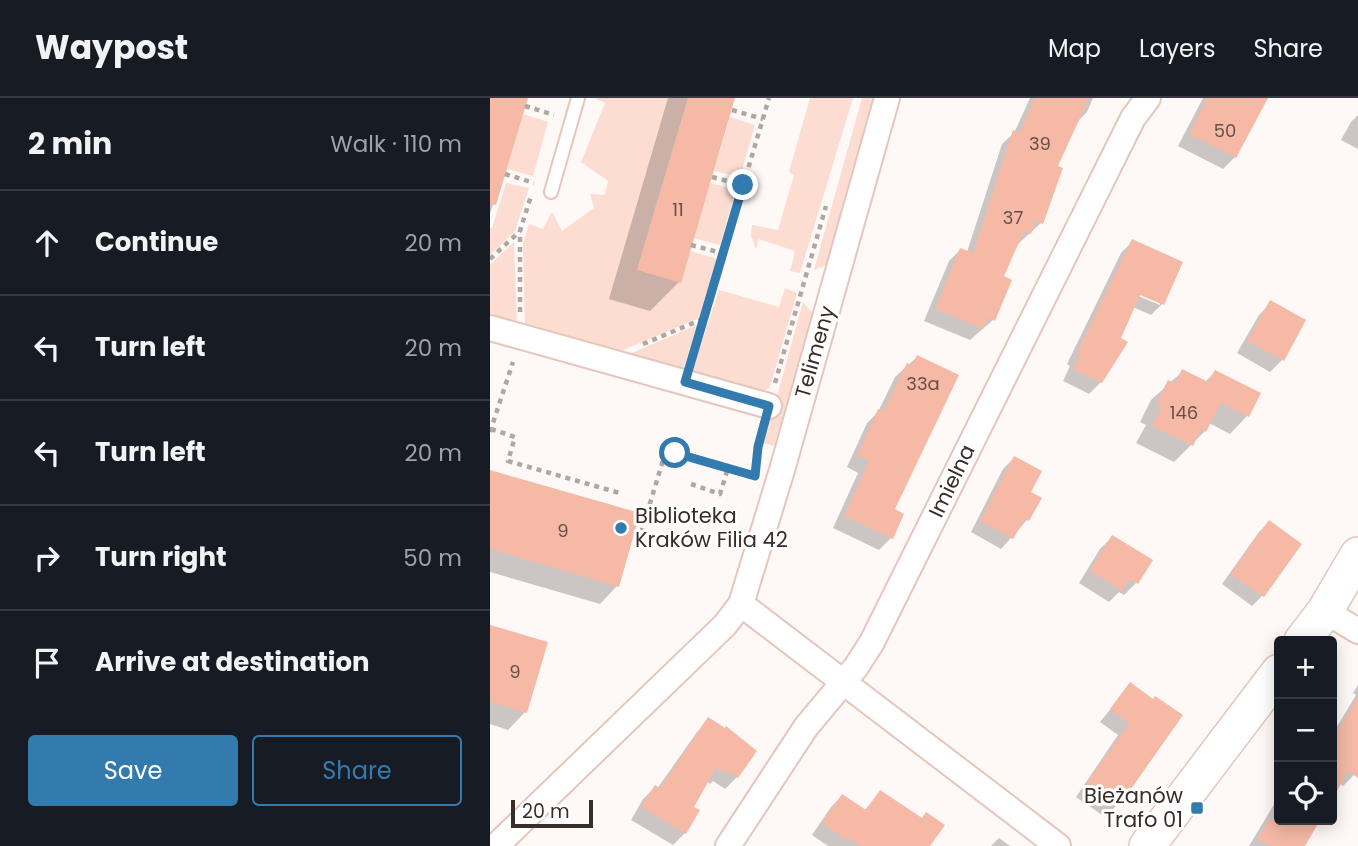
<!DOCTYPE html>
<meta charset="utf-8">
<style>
body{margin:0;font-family:Poppins,sans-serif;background:#20242c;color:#f1f3f6}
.controls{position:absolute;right:21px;bottom:21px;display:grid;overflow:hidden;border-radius:7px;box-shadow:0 4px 18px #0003}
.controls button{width:63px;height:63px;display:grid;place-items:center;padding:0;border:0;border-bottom:2px solid #363941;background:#171b24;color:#f1f3f6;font:35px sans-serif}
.scale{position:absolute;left:21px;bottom:18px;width:82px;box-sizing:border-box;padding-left:7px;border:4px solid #392d29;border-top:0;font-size:19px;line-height:24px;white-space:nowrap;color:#392d29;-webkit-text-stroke:5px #fff;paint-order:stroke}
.stop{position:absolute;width:21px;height:21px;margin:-16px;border:5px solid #337baf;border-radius:50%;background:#fff}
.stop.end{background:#337baf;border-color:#fff;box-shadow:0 2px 7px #0008}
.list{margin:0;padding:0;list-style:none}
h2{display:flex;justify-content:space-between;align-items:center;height:91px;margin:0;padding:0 28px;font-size:30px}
h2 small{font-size:23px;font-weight:400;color:#9ea1a6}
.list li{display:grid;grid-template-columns:46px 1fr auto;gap:21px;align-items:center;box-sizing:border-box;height:105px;padding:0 28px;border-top:2px solid #363941}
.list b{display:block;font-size:26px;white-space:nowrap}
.list em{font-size:23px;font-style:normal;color:#9ea1a6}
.actions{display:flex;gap:14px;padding:21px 28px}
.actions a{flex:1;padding:16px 0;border:2px solid #337baf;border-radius:7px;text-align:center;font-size:24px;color:#337baf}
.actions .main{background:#337baf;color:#fff}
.icon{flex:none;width:38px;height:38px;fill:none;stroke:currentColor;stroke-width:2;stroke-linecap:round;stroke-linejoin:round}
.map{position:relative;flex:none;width:868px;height:748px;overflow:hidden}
header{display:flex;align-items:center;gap:42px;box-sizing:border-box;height:98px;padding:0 35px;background:#171b24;border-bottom:2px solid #363941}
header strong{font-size:33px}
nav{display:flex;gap:38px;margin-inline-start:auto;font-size:24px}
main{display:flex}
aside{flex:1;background:#171b24}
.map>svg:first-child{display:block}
</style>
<header>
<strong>Waypost</strong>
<nav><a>Map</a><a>Layers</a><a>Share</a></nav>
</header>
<main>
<aside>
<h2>2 min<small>Walk · 110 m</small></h2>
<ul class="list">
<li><svg class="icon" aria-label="ahead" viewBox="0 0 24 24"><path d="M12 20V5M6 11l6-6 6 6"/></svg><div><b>Continue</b></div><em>20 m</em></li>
<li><svg class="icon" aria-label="left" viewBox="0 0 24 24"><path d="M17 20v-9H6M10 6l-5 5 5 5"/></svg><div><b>Turn left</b></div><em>20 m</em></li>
<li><svg class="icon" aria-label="left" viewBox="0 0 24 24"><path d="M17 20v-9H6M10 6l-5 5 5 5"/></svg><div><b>Turn left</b></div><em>20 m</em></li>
<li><svg class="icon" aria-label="right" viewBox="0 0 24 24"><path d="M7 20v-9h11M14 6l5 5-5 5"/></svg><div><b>Turn right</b></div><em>50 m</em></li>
<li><svg class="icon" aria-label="arrive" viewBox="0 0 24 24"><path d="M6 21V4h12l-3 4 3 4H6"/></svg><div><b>Arrive at destination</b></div></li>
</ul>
<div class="actions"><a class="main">Save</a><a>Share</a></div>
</aside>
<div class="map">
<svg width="868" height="748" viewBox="0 0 868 748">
<rect width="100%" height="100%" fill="#fef8f6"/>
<!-- green -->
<path fill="#fddcd1" d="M104 0H198L147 172 200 153 227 161 209 220 128 254 35 229 33 146 39 126 53 131 62 114 72 133 104 110 100 96 115 97 118 83 91 64 115 5Z
M320 0H363L310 175 300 173 305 153 269 141 266 151 261 138 262 127 288 132 304 77 299 74Z
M372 0H385L337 167 324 172Z
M33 16 58 24 43 78 17 71Z
M240 19 265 27 250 79 224 73Z
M16 85 39 90 25 133 0 157V130H2Z
M220 85 246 92 230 147 203 140Z
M24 144 27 227 0 219V167Z
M295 190 307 195 280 289 271 295 206 277 203 271 229 192 289 209Z
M313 204 324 217 284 348 274 345Z
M207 227 194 269 190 272 137 257Z"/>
<!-- shadow -->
<path fill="#0003" fill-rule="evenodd" d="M0 0H36L0 116Z
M178 0H243L189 184 160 213 119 201Z
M540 0H603L597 14 586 25 566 69 551 125 528 146 512 179 503 222 480 242 434 223 459 163 470 152 477 154 512 46 524 35Z
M713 0H775L745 59 733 71 688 48Z
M868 17V51L851 42 861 24Z
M642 144 672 206 661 217 643 209 611 284 599 296 573 283 580 268 577 266 631 155ZM643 191 670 203V207L641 195Z
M781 205 792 262 780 274 747 255 769 217Z
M427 259 402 412 401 440 389 452 343 430 368 375 357 369 377 325 388 314 405 279Z
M693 273 715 284 725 274 757 318 740 336 719 325 715 333 684 364 646 345 656 327 650 324 661 302Z
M524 360 539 394 537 422 511 451 481 434 513 371Z
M0 374 127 488 110 506 0 474Z
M779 424 810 446 772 498 762 508 732 486 769 434Z
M622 439 661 463 646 485 634 497 629 494 619 504 589 485 610 451Z
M0 528 35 614 18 632 0 626Z
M640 587 662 603 691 617 627 707 615 719 586 699 628 637 610 624Z
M868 587V678L864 677 853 688 849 685 842 696V637L866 597 863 595Z
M219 622 247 679 235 691 223 683 220 686 217 683 202 710 195 735 183 747 141 722 153 701 165 689 167 691 207 634Z
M390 694 438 748H338L322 737 341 709 352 698 374 713Z
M789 698V722H825L808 748H759Z
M509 740 520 748H501Z"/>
<!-- building -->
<path fill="#f5b9a6" d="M0 0H38L6 107 0 106Z
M198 0H245L191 185 147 172Z
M545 0H599L568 68 573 70 553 126 545 123 541 136 534 133 514 178 522 182 505 223 498 219 493 231 445 211 470 150 483 155 523 32 529 35Z
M717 0H778L746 60 699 36Z
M642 141 693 164 674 207 650 197 631 240 638 244 612 285 583 272 590 257 587 254Z
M780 202 816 222 794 263 757 243Z
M427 257 469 277 405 411 414 416 403 441 354 418 379 363 367 357 388 311 393 314 417 265 422 267Z
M692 271 718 284 725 272 771 295 759 319 731 305 716 334 711 331 703 348 662 328 672 309 666 306 678 282 685 285Z
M524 358 552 373 541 394 552 400 539 423 535 421 523 441 490 423Z
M0 372 150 415 129 489 0 451Z
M779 422 812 446 774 499 740 476Z
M622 437 663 462 648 486 639 481 632 493 600 473Z
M0 527 58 544 37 615 0 604Z
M640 584 663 601 665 598 693 617 629 708 596 686 639 625 620 611Z
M868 598V680L858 673 842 702V642Z
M218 619 235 630 236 628 267 653 248 680 236 672 234 675 226 670 204 709 210 712 196 736 151 709 165 687 170 690Z
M390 692 432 720 436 714 455 727 440 748H370L358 740 356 742 332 725 352 696 376 712Z
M779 722H830L815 748H780L767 741Z"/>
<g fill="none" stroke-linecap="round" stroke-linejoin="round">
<defs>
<path id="lane" d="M61 94 88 0"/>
<path id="street" d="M0 230 279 308
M251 506 568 748
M835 513 868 533
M6 748 235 527 251 506 292 372 397 0
M238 748 316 629 366 569 382 544 643 20 658 0"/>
<path id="secondary" d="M812 543 835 513 868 457
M657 748 789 574"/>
</defs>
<!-- lane casing -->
<use href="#lane" stroke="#e6c6bc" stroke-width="16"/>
<!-- street casing -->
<use href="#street" stroke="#e6c6bc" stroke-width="28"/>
<!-- secondary casing -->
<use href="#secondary" stroke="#e6c6bc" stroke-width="38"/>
<!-- path -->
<path stroke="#afa7a4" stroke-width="4.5" stroke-dasharray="5 5" stroke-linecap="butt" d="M35 8 64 17
M242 12 273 21
M15 76 44 85
M222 79 253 87
M201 147 232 155
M0 161 30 133
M30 214V133L41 98
M153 246 213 221
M202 261 279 0
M285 285 336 108
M1 331 25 339 18 363 133 396
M0 334 23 264
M185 355 264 378
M266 359 273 330
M201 386 230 396 238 370
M151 435 174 359 185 355 191 344"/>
<!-- lane -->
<use href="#lane" stroke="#fff" stroke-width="12"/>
<!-- street -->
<use href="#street" stroke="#fff" stroke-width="24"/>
<!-- secondary -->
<use href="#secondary" stroke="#fff" stroke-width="35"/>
</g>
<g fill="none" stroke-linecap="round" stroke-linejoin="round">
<!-- route -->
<path stroke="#337baf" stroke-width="9" d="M185 355 265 378 268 349 279 308 195 284 253 87"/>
</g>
<!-- markers -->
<g fill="#337baf" stroke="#fff" stroke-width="2.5">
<circle cx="131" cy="430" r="7"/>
<rect x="700" y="703" width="14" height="14" rx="3.5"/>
</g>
<g text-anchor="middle" stroke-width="6" stroke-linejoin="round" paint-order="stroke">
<!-- number labels -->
<g font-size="18" fill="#685048">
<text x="735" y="39">50</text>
<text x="550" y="52">39</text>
<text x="188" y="118">11</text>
<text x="523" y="126">37</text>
<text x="433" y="292">33a</text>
<text x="694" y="321">146</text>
<text x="73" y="439">9</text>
<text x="25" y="580">9</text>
</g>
<!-- street labels -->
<g font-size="21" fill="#392d29" stroke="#fff">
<text transform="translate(325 254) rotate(-74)" y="7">Telimeny</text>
<text transform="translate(462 383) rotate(-64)" y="7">Imielna</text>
</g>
<!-- poi labels -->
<g font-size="21" fill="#392d29" stroke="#fff" text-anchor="start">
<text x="145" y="425">Biblioteka<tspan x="145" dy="24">Kraków Filia 42</tspan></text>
<text x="693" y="705" text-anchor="end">Bieżanów<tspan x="693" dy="24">Trafo 01</tspan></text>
</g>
</g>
</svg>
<div class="controls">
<button>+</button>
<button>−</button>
<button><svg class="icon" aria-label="locate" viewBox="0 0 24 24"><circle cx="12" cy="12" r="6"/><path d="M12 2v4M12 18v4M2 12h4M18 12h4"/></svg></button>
</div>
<div class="scale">20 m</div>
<div class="stop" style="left:185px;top:355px"></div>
<div class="stop end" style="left:253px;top:87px"></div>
</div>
</main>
